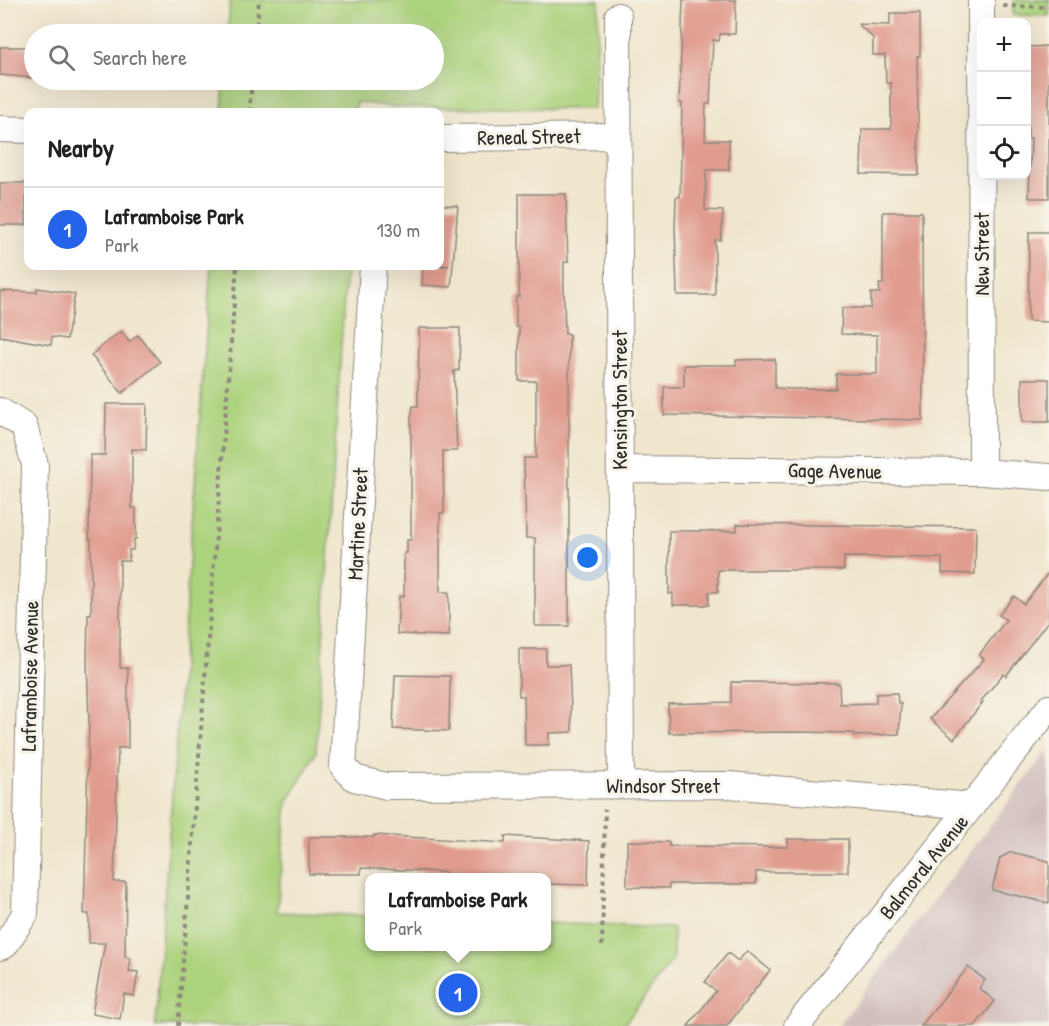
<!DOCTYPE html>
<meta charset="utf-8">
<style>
body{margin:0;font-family:"Patrick Hand",sans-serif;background:#f6f6f6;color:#222}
.controls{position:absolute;right:18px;top:18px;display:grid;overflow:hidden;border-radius:12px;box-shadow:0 6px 24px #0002}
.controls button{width:54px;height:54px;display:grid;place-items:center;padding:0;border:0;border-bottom:2px solid #e0e0e0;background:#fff;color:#222;font:30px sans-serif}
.you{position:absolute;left:588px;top:558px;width:21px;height:21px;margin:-15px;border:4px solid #fff;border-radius:50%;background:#1a73e8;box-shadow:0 0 0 9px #1a73e833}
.badge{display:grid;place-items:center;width:39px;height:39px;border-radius:50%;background:#2563eb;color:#fff;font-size:20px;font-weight:700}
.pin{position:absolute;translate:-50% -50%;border:3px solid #fff;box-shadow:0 2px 6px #0006}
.popup{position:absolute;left:365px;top:873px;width:186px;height:78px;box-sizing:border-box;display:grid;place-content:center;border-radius:12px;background:#fff;filter:drop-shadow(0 2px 4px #0005);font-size:20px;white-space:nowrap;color:#767676}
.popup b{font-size:22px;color:#222}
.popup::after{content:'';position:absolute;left:50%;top:100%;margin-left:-12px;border:12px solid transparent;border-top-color:#fff}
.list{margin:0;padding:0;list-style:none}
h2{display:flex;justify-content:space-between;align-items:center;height:78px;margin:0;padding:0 24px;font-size:26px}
h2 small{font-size:20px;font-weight:400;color:#767676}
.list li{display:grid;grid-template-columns:39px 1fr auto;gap:18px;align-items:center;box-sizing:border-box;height:84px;padding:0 24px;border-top:2px solid #e0e0e0}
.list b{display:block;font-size:22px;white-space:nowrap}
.list p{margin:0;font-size:20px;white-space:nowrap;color:#767676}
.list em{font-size:20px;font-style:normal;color:#767676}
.icon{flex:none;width:33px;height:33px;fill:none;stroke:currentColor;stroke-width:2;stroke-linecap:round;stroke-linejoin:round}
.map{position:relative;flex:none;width:1049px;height:1026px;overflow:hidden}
.search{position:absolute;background:#fff;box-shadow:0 6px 24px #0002;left:24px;top:24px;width:420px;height:66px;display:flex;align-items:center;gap:15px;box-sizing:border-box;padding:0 21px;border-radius:33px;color:#767676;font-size:22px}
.panel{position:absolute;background:#fff;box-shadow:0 6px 24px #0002;left:24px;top:108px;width:420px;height:162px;border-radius:12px}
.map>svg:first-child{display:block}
</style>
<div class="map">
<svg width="1049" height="1026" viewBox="0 0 1049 1026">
<rect width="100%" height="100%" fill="#f7f3e8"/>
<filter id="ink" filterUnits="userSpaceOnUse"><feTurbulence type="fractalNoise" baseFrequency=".0167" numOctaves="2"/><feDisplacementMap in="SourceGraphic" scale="12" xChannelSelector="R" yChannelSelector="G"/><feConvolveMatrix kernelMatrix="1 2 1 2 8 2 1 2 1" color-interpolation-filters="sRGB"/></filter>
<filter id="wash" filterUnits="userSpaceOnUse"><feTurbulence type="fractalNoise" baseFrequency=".008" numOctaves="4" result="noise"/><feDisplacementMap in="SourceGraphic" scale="24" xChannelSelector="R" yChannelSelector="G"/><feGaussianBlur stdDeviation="1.35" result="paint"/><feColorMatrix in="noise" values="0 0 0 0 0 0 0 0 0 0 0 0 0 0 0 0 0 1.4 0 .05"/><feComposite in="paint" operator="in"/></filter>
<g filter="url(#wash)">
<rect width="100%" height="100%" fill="#f0e6cd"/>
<!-- industrial -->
<path fill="#d1bfbe" d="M1049 749V1026H839L887 961Z"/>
<!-- green -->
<path fill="#abd27c" stroke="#6b7e54" stroke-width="1.5" d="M230 0H599L594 109 397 107 356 102 355 112H222L224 80H434V34H228Z
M1013 0H1049V16L1013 15Z
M211 266H346L316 753 287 802 277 912 369 916 370 946H546L547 923 673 928V959L623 1026H155Z"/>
<g id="blocks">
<!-- building -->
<path fill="#e19c90" d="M683 0H736L735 34H720L719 41 713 40 710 104H706L705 140H729V170H706L705 210 723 211 721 240H715V295H677L675 226 676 197H680L682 103H679Z
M890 13H920V56H917L919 175 861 174 862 129H891V83H886L885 55H873V38L858 24 890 25Z
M1049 46V198H1029L1031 138H1028L1027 47Z
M0 47H34V78L0 75Z
M0 183H26V225H0Z
M519 194H566L568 262H564V297L565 334H569V626H535V538H526L524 458H536V381H519V327H516V297H519Z
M440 205 458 206 451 287 422 285 423 266H449L440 265Z
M883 212H922L923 420 664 415V387H684V365H736V360L775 359V388L795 389H836V374H877V335L841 334 842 308H871V293H880L879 284H883Z
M1029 232H1049V322L1028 321Z
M37 288 75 294 67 339 52 337 51 345 0 336V291L37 292Z
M419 328H460L459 370 454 371 457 451H443L444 513H440V592H449V636L397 634 399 596 404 597V553H407V540H411V419L413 406H418Z
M121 331 129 342 138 335 160 362 122 393 91 355Z
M1022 379H1049V422H1022Z
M106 404H147L146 450 132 449V508H136V539H134L133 550H129V561H120V668H128V748H118L114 882H126L125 957 131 958 129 971 138 972 134 996 124 994 120 1019 92 1014 105 943H89V914H84L89 721 87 661 88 614H91V539H89L90 455H105Z
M737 524 976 527 975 574 942 573V558L844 557V570H718V592H709V605H673V593L669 594V531H737Z
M1049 572V620L1006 676 1003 674 981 701 983 702 954 739 930 719 984 659 979 655 1006 620 999 615 1014 596 1024 604Z
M519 649H546V665H569L572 732 549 733V745H525L524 696H519Z
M395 675 450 676 449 731 393 729Z
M731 682 839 683 840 704 876 703V694L897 693 898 703H901L899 734 854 736V733L795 732 669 733 668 704 731 702Z
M374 835 505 843V836L589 841 588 885 546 884V878H468L444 876 445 872 361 868V874H309V837H374Z
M788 839H848V872H756V884H669V888L627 887V841L669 842V846L788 847Z
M1011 852 1049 861V903L992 890 1000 858Z
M747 951 770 970 736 1014 727 1026H688L716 991 705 982 728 953 738 961Z
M968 967 985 980 979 988 995 1001 975 1026H921Z"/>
</g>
</g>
<g filter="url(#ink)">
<use href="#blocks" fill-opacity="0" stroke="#8e887c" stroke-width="1.5"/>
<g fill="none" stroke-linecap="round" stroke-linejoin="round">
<defs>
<path id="minor" d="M981 0 982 472
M618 16 621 785
M0 129 28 130
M440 138 618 136
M373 266 343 766 354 778 386 786 729 785 972 806
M0 411 24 426 35 465 25 914 5 945 0 947
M620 469 982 472 1049 477
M797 1026 1049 708"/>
</defs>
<!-- minor casing -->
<use href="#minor" stroke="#8e887c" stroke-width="28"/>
<!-- path -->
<path stroke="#8e887c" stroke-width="4" stroke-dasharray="4.5 4.5" stroke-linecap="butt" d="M1003 6 1049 7
M256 34 259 0
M249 112 252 80
M602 946 605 809
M178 1026 237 266"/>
<!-- minor -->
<use href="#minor" stroke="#fff" stroke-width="26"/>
</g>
</g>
<g text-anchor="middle" stroke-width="6" stroke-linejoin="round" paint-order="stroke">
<!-- street labels -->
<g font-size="21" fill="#2b2b2b" stroke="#f7f3e8">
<text transform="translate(529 137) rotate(-1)" y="7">Reneal Street</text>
<text transform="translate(982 254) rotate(-90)" y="7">New Street</text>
<text transform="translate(620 400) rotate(-90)" y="7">Kensington Street</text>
<text transform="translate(835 471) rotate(1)" y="7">Gage Avenue</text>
<text transform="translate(358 524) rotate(-87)" y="7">Martine Street</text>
<text transform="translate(30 676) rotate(-89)" y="7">Laframboise Avenue</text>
<text x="663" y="793">Windsor Street</text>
<text transform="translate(924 867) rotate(-51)" y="7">Balmoral Avenue</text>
</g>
</g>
</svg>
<div class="controls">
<button>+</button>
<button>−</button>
<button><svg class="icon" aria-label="locate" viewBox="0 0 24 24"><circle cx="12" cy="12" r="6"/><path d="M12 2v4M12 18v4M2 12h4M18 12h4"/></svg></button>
</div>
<div class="you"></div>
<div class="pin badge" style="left:458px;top:993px">1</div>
<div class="popup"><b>Laframboise Park</b>Park</div>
<div class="search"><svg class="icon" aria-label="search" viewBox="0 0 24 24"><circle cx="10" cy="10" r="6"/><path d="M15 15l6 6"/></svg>Search here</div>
<section class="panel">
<h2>Nearby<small></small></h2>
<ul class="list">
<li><span class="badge">1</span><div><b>Laframboise Park</b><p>Park</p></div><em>130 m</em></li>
</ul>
</section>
</div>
